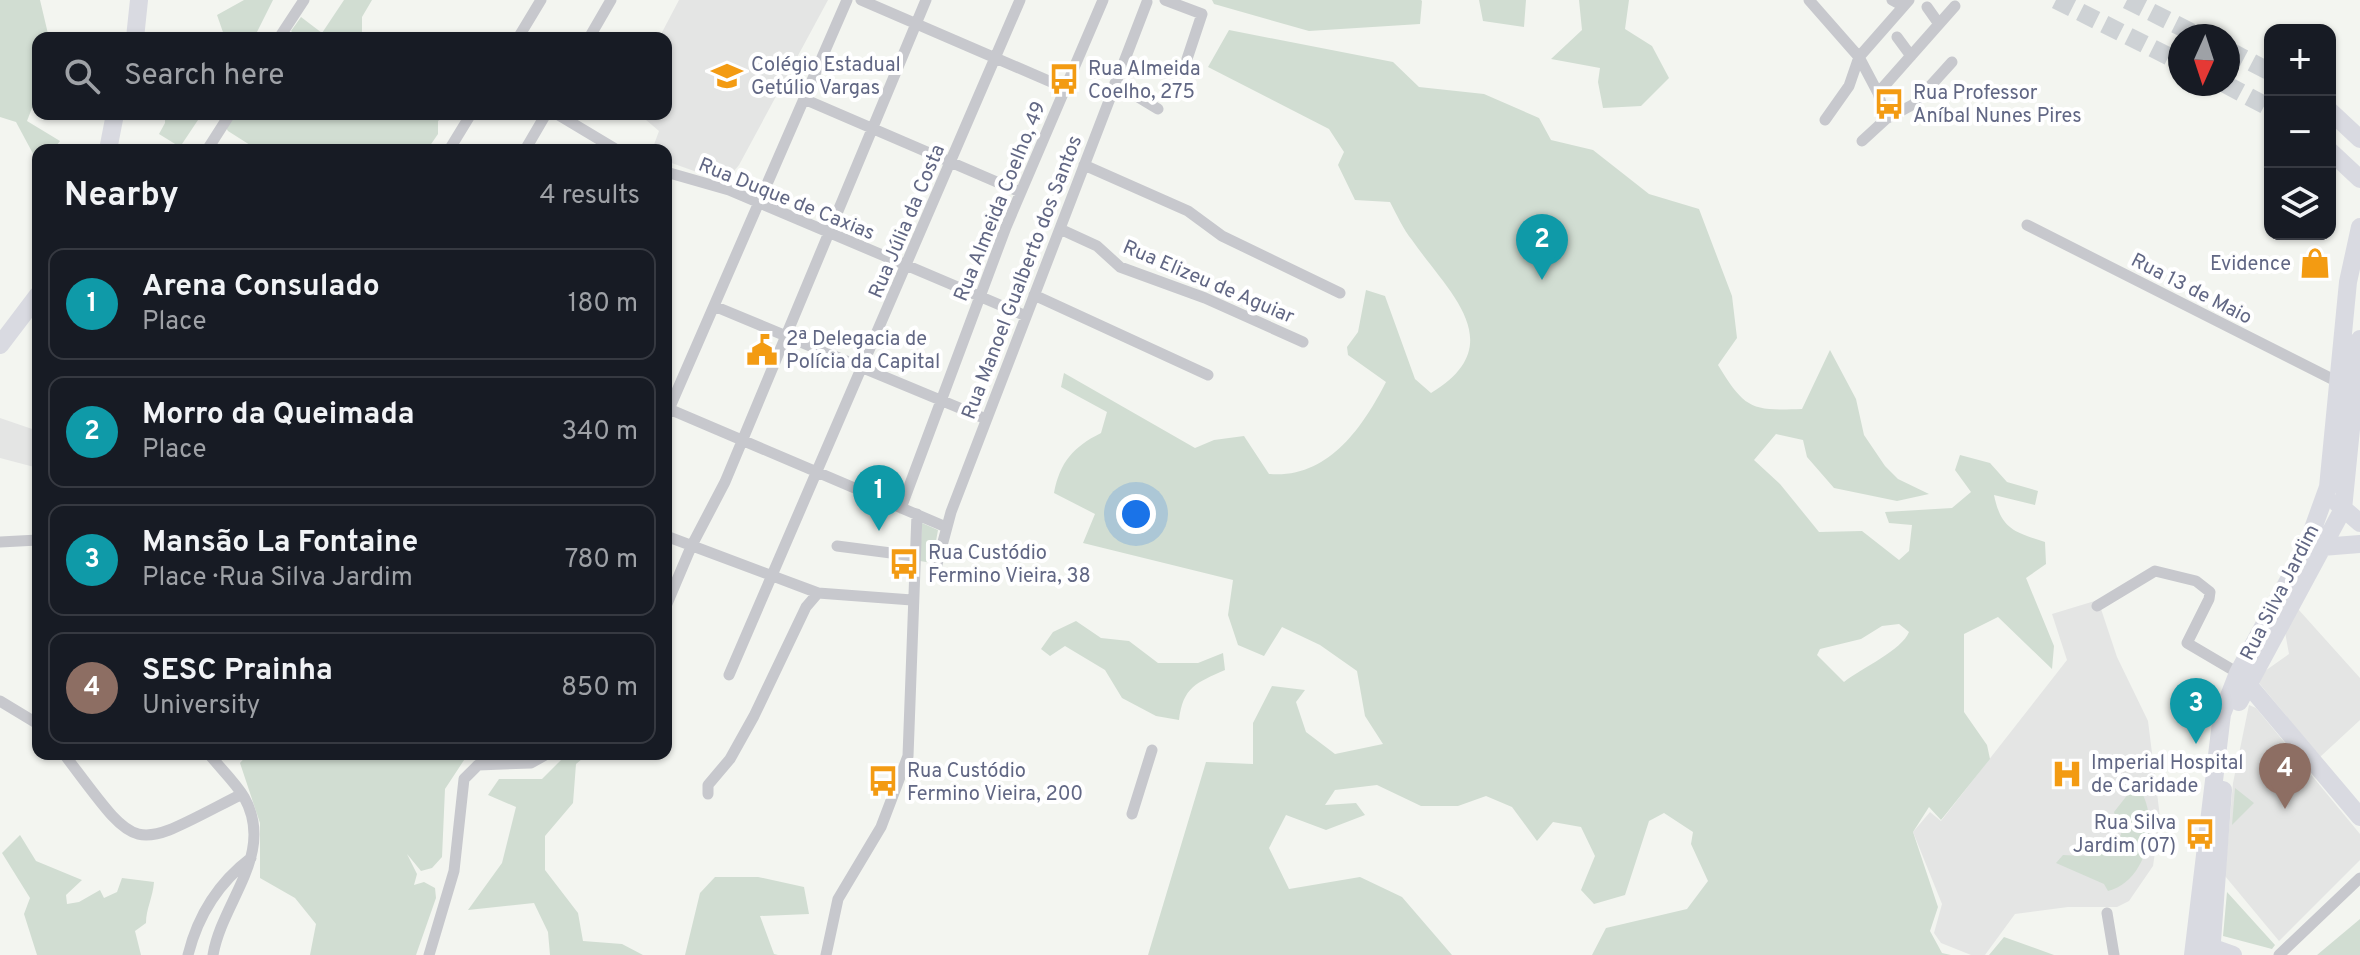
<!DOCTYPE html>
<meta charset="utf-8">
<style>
body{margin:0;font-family:Overpass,sans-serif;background:#20242c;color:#f1f3f6}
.controls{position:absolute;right:24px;top:24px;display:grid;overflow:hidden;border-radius:16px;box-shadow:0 2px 6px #0004}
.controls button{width:72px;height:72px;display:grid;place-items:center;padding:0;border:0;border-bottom:2px solid #363941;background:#171b24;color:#f1f3f6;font:40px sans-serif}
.compass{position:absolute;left:2168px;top:24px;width:72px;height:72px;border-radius:50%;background:#171b24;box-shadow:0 2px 6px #0004;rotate:183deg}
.you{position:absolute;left:1136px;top:514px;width:28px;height:28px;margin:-20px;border:6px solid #fff;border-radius:50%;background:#1a73e8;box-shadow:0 0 0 12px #1a73e833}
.badge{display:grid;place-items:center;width:52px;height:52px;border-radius:50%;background:#f39b12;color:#fff;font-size:26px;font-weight:700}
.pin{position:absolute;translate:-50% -66px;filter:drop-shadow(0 2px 4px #0008)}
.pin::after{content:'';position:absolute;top:42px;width:28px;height:24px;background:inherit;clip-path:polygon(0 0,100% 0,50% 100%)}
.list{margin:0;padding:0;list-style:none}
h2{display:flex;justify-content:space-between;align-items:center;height:104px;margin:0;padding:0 32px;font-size:34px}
h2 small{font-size:26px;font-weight:400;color:#9ea1a6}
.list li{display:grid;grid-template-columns:52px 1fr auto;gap:24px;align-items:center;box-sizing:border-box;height:112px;margin:0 16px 16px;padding:0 16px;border:2px solid #363941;border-radius:16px}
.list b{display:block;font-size:30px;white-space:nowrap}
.list p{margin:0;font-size:26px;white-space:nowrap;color:#9ea1a6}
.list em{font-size:26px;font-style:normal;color:#9ea1a6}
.icon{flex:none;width:44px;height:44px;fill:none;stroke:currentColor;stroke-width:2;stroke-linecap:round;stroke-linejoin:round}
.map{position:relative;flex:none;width:2360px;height:955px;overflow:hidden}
.search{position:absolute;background:#171b24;box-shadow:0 2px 6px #0004;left:32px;top:32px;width:640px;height:88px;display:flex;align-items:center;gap:20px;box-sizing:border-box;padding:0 28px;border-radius:16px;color:#9ea1a6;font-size:30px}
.panel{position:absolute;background:#171b24;box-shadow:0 2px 6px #0004;left:32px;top:144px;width:640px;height:616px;border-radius:16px}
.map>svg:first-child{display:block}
</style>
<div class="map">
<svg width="2360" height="955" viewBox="0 0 2360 955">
<rect width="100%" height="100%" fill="#f3f5f0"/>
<!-- built -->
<path fill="#e4e5e4" d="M679 0H828L739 165 725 182 666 161V150H652L659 131 639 114H666V38H659Z
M0 418 38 431V468L0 458Z
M2098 600 2117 657 2148 721 2160 817 2153 866 2129 901 2117 907H2068L2015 914 1985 955H1971L1941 943 1934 933 1942 904 1913 832 1930 812 1941 821 2067 660 2052 614Z
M2298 609 2360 678V720L2320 757 2255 678 2289 654 2285 632Z
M2249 705 2256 708 2360 834V860L2279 941 2225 876 2233 783Z"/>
<!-- green -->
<path fill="#d1ddd2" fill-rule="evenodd" d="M0 0H40L49 38H38V109L32 108 27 121 60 141 53 150H38V163L16 122 0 117Z
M244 0H273L254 38H225L217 15Z
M344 0H372L362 17V38H299L291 31 301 17 322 33Z
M1212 0H1421L1422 1 1420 24 1309 31 1214 4Z
M1479 0H1526L1524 27 1483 21Z
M1579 0H1629L1625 29 1652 46 1669 78 1641 106 1603 108 1598 82 1600 68 1551 59 1582 30Z
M1229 30 1393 62 1419 87 1484 94 1539 118 1551 140 1593 150 1649 194 1699 209 1732 296 1737 338 1718 365C1745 409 1751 411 1802 409L1830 350 1856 399 1864 435 1885 466 1898 479 1929 494 1897 501 1834 488 1807 457 1803 440 1776 434 1754 460 1780 484 1819 532 1862 531 1899 560 1909 551 1912 525 1889 523 1885 512 1952 508 1971 492 1955 470 1960 455 1990 463 2007 482 2038 491 2035 505 1994 495C2001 529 2014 532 2045 542L2046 564 2026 578 2054 646 2052 669 1998 617 1964 634V712L1987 745 1990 759 1941 820 1929 807 1913 832 1938 907 1930 931 1942 953 1951 955H1592L1606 928 1687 909 1708 881 1691 844 1693 832 1664 813 1649 821 1625 895 1594 904 1581 890 1595 856 1581 827 1553 822 1537 841 1512 807 1486 796 1458 806H1421L1377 785 1335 790 1325 805 1356 803 1365 815 1326 830 1286 815 1269 848 1289 889 1360 877 1402 897 1452 955H1148L1206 762 1253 764V723L1272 686 1305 690 1296 702 1306 732 1335 754 1383 744 1365 716 1357 671 1320 645 1282 627 1264 656 1238 645 1228 615 1233 580 1083 543 1095 514 1054 493C1060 462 1073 447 1101 433L1107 412 1061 387 1064 373 1195 448 1214 440 1244 436 1269 474C1327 479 1362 429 1386 382L1348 355 1347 347 1358 332 1366 290 1385 296 1415 379 1431 393C1512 344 1448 292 1412 240 1403 229 1397 215 1390 202L1355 200 1338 165 1344 152 1329 129 1208 67ZM1899 624 1909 632C1902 650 1862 668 1844 682L1817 655 1820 649 1861 639 1882 626Z
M165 114H202L180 147 159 134 165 123Z
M217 114H224L231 121 240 114H446L438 121V134L427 150H248L250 145 228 131Z
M922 523 938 530 932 563 920 561Z
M1076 621 1101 638 1129 641 1158 663H1198L1223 653 1225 670C1196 683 1183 687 1179 720L1156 716 1122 698 1105 670 1065 646 1050 656 1041 649 1053 632Z
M248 754H468L445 789 442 857 432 868 421 871 407 854 417 874 414 885 424 882 435 888 436 898 416 955H310L316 924 295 898 260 878V823L240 763Z
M567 754H588L576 764 573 803 545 836V870L578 913 583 941 622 944 643 955H550L548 932 534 903 468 910 502 863 516 807 488 795 499 779H542Z
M2136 784C2162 815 2149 881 2108 891L2104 884 2056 863 2063 855C2085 856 2113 860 2121 834L2114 812Z
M2235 788 2254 803 2232 825Z
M20 835 36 861 82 880 66 895 67 904 79 902 100 890 104 898 117 892 122 878 154 882C153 897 146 909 146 923L135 931 141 955H37L24 914 30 898 2 853Z
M715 877H758L804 887 809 914 760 916 774 954 778 955H685L700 893Z
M2227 892 2275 945 2272 949 2223 936Z
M2360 919V955H2317Z
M2004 937 2054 955H1989Z"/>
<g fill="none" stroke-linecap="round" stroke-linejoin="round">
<!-- trunk-tunnel -->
<path stroke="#ced2d5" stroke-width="18" stroke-dasharray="18 9" stroke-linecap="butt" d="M2056 0 2180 62
M2127 0 2199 36
M2228 50 2270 72
M2225 84 2270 108"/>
<!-- minor -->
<path stroke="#c7c8cd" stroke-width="11" d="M861 0 1065 88
M1165 0 1202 14 1187 59
M1809 0 1859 57 1849 86 1825 120
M1892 0 1903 6
M1927 7 1939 24
M1897 37 1911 56
M279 38 304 0
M518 38 541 0
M589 38 611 0
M1115 83 1158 109
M1878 93 1955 6
M804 99 1020 192
M557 114 617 150
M1886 119 1914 104 1952 62
M1862 141 1886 119 1878 93 1859 57 1909 0
M207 150 230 114
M449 150 471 114
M525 150 546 114
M1084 165 1188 211 1222 236 1340 293
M666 172 729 190 1026 316
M2027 225 2340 383
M1060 229 1097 246 1120 267 1205 298 1303 342
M1034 295 1208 375
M714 306 986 419
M669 409 946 527
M666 416 847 0
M901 508 1006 227 1103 0
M666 536 818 593
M0 542 38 540
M837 546 914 556
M936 568 951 512 1147 2
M666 606 691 547 725 482 926 0
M2097 606 2155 571 2196 581 2210 592 2209 599 2187 643 2238 673
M729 675 1020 0
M0 701 38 724
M64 754C142 857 128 852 242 794
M209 754C220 768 235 782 244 797 276 854 222 901 213 955
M708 794V785L730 759 754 716 806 607 818 593 912 600
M1132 814 1152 750
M2107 913 2114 955
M188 955C198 915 218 883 251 858
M429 955 454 871 464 779 478 765 531 763 547 754
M826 955 838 899 881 827 908 756 917 514
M2279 955 2360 878"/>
<!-- primary -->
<path stroke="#d9dae1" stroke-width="18" d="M135 38 139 0
M108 150 115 114
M0 345 38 295
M2337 503 2360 523
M2322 547 2360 544
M2241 676 2360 817
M2239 702 2343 509 2360 339
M2202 944 2233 955
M2193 955 2222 714 2238 673 2306 548 2328 487 2348 282 2360 227
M2211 955 2223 790"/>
<!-- trunk -->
<path stroke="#d9dae1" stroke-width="18" d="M2330 111 2360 139
M2330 151 2360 179"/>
</g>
<!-- icons -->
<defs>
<symbol id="school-bare" viewBox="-9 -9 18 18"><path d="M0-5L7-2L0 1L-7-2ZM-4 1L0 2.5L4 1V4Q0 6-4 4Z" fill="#f39b12" stroke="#fff" stroke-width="2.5" paint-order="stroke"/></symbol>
<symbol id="bus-bare" viewBox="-9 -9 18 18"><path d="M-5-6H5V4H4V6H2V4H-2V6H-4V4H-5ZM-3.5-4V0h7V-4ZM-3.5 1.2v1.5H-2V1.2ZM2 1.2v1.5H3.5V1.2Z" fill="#f39b12" stroke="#fff" stroke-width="2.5" paint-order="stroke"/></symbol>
<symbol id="shop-bare" viewBox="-9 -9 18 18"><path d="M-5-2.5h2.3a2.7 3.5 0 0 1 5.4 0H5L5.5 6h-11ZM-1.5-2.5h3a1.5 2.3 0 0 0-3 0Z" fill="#f39b12" stroke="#fff" stroke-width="2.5" paint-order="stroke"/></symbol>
<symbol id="civic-bare" viewBox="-9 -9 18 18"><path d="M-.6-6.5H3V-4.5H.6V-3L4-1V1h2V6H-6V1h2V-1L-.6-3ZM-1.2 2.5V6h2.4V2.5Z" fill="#f39b12" stroke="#fff" stroke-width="2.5" paint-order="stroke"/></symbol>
<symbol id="hospital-bare" viewBox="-9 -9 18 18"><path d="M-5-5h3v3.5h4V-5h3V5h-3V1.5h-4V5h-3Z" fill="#f39b12" stroke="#fff" stroke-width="2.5" paint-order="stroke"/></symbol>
</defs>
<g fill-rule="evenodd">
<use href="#school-bare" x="705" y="54" width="44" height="44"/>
<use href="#bus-bare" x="1042" y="57" width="44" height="44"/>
<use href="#bus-bare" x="1867" y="82" width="44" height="44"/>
<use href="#shop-bare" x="2293" y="241" width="44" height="44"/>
<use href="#civic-bare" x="740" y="328" width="44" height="44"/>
<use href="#bus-bare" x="882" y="542" width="44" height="44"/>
<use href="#hospital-bare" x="2045" y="752" width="44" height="44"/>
<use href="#bus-bare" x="861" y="759" width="44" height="44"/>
<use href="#bus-bare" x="2178" y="812" width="44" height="44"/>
</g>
<g text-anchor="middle" stroke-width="8" stroke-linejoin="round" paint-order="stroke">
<!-- poi labels -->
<g font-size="20" fill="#616784" stroke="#fff" text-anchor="start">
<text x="751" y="71">Colégio Estadual<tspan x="751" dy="23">Getúlio Vargas</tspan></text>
<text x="1088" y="75">Rua Almeida<tspan x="1088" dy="23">Coelho, 275</tspan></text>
<text x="1913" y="99">Rua Professor<tspan x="1913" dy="23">Aníbal Nunes Pires</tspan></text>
<text x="2291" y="270" text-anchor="end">Evidence</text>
<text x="786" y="345">2ª Delegacia de<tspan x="786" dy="23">Polícia da Capital</tspan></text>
<text x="928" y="559">Rua Custódio<tspan x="928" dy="23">Fermino Vieira, 38</tspan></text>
<text x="2091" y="769">Imperial Hospital<tspan x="2091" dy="23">de Caridade</tspan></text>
<text x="907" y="777">Rua Custódio<tspan x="907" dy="23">Fermino Vieira, 200</tspan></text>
<text x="2176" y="829" text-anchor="end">Rua Silva<tspan x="2176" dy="23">Jardim (07)</tspan></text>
</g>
<!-- street labels -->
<g font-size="20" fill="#616784" stroke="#fff">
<text transform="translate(787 198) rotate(22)" y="7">Rua Duque de Caxias</text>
<text transform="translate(999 201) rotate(-68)" y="7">Rua Almeida Coelho, 49</text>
<text transform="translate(906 221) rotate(-67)" y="7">Rua Júlia da Costa</text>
<text transform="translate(1021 277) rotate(-69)" y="7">Rua Manoel Gualberto dos Santos</text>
<text transform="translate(1209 281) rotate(23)" y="7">Rua Elizeu de Aguiar</text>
<text transform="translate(2192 288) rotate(27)" y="7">Rua 13 de Maio</text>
<text transform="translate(2279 592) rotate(-63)" y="7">Rua Silva Jardim</text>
</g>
</g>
</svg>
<div class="controls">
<button>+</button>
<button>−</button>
<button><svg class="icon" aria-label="layers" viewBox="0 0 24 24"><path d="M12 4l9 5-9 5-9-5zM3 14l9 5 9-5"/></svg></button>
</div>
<svg class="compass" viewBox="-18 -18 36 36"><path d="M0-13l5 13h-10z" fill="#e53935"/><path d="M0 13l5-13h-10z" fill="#9ea1a6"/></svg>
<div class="you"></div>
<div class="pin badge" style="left:879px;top:531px;background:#0f9aa8">1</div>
<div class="pin badge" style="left:1542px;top:280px;background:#0f9aa8">2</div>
<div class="pin badge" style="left:2196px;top:744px;background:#0f9aa8">3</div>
<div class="pin badge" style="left:2285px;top:809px;background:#8d6e63">4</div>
<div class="search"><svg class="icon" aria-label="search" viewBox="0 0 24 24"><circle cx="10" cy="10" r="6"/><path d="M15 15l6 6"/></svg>Search here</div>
<section class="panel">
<h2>Nearby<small>4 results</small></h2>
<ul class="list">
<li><span class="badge" style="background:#0f9aa8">1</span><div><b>Arena Consulado</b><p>Place</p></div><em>180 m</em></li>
<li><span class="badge" style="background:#0f9aa8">2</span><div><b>Morro da Queimada</b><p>Place</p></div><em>340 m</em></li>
<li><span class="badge" style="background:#0f9aa8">3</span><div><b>Mansão La Fontaine</b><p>Place · Rua Silva Jardim</p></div><em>780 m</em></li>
<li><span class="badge" style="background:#8d6e63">4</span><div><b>SESC Prainha</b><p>University</p></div><em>850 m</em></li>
</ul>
</section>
</div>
